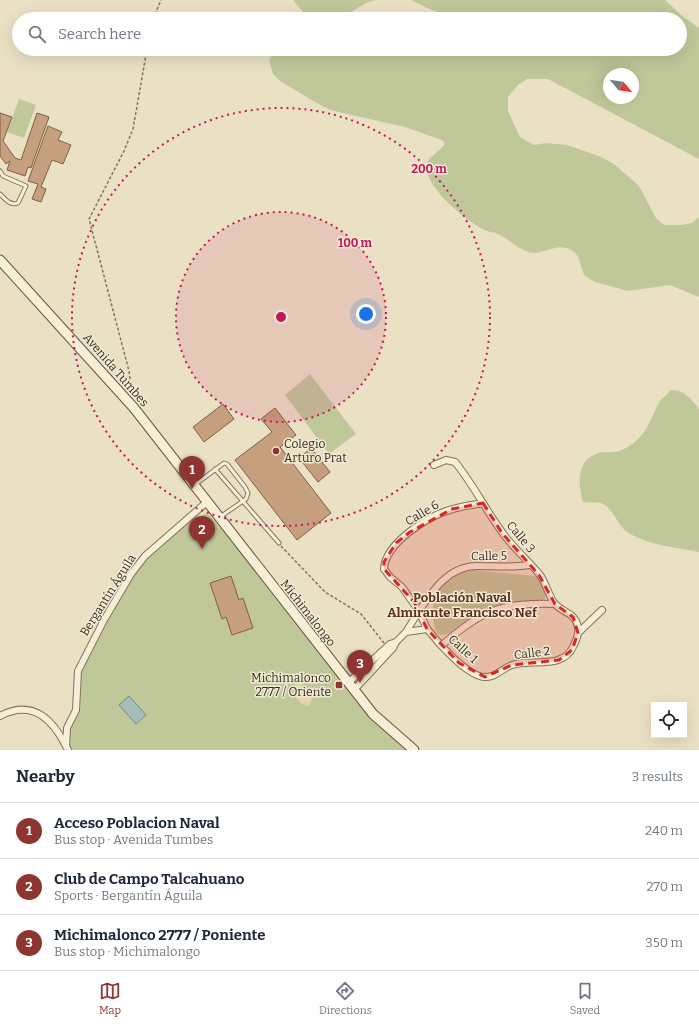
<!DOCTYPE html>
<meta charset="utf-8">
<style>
body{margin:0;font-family:Bitter,serif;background:#f6f6f7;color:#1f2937}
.controls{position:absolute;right:12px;bottom:12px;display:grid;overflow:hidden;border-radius:0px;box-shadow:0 4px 16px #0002}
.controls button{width:36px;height:36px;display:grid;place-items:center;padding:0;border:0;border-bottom:1px solid #e0e1e3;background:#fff;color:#1f2937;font:20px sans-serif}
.compass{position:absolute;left:603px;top:68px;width:36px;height:36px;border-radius:50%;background:#fff;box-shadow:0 4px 16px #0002;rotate:119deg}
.you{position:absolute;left:366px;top:314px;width:14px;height:14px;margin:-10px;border:3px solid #fff;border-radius:50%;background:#1a73e8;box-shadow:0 0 0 6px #1a73e833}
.badge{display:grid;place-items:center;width:26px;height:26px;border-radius:50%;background:#8e3531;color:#fff;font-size:13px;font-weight:700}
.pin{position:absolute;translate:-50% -33px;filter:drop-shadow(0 1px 2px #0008)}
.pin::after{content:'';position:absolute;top:21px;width:14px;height:12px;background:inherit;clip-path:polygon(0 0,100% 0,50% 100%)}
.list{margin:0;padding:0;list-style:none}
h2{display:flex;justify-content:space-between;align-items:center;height:52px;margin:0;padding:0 16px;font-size:17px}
h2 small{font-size:13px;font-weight:400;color:#747a83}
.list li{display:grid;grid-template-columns:26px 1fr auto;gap:12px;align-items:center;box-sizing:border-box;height:56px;padding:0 16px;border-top:1px solid #e0e1e3}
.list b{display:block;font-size:15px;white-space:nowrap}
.list p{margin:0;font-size:13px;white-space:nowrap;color:#747a83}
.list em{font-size:13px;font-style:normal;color:#747a83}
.icon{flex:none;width:22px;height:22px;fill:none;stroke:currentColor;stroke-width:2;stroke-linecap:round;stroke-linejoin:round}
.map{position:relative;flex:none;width:699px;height:750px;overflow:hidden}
.search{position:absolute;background:#fff;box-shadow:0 4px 16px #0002;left:12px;right:12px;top:12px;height:44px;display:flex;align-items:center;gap:10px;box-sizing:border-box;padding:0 14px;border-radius:22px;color:#747a83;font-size:15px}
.sheet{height:220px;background:#fff}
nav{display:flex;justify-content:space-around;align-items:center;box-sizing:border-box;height:56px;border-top:1px solid #e0e1e3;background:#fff;font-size:11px;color:#747a83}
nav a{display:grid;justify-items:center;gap:2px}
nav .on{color:#8e3531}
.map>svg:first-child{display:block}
</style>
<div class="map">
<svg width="699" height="750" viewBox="0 0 699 750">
<rect width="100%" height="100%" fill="#eae1c5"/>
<!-- green -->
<path fill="#c0c89a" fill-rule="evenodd" d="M293 0H376C365 2 357 9 347 14 336 18 320 18 308 18Z
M411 0H665L682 16 699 28V159L548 79H527L518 85 508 97V111L520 137 534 145 546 143 567 145 599 156 614 164 639 186 656 218 664 225H681L692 223 699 217V297L670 285 628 291 595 282 585 276C578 265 583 253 566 248 557 245 543 253 533 253 521 252 509 239 498 234 494 232 488 232 484 230 465 220 426 188 426 166 427 156 441 152 445 143L442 140 405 127 330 110 315 102 280 81 273 74 269 60 276 50 278 49H680V19H448V16L427 8ZM609 74H633V98H609Z
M19 99 36 105 24 138 7 132Z
M310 374 356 434 329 454 285 395Z
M671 390C683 389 692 399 699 409V552C675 547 652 546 630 534 617 527 615 509 601 503 597 502 589 503 583 502 578 483 576 462 596 454 602 451 608 453 614 452 623 451 632 445 638 439 648 430 653 413 660 401 663 397 668 394 671 390Z
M207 513 272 586 375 717 415 750H71L68 740 69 732 82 661 145 556 175 531Z
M473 570 535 576 539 579 547 594 543 601C517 601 492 605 469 619 460 625 452 636 440 635L436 632C426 598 440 577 473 570Z"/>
<!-- sand -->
<path fill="#e4d6a4" d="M296 679 302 681 303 696 309 695 312 698 309 706 302 704 293 694Z"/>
<!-- water -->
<path fill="#a6beb8" stroke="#6e8b85" d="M129 696 146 715 136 724 119 705Z"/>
<!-- building -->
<path fill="#c69f7e" stroke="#815f44" d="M0 113 12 117 3 141 15 158 21 160 37 113 49 117 31 168 28 167 25 176 7 170 10 161 6 164 0 156Z
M48 126 62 132 58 140 71 145 63 164 52 160 41 187 46 189 41 202 32 199 38 184 28 181Z
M223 404 234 419 204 442 193 427Z
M275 408 296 435 280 447 331 513 297 540 235 460 272 432 261 419Z
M311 448 330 472 318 482 299 458Z
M231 576 239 600 243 598 253 628 232 635 226 617 222 619 210 583Z"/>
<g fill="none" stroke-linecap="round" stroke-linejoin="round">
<defs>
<path id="service" d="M0 171 3 176 26 186 18 203C10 206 5 199 0 194
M215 469 279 543
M196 484 224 463 227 464 245 487 248 493 246 499 220 517"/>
<path id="minor" d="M434 465 446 460 455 462C473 484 485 509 502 532 513 548 528 560 540 575 546 583 550 599 555 604 563 613 575 612 578 627 579 633 577 639 574 645 563 671 533 658 512 665 503 668 495 678 485 677 468 677 438 643 428 630 424 624 422 617 419 611 433 590 449 566 477 566 495 566 512 568 529 565
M406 632 427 629
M578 633 602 610
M442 645C482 610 501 602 555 604
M348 683 390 644 396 642
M354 690 393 648 396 642 406 632 419 611 402 587 390 577 384 569C385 543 429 515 453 509 463 506 473 505 483 503
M0 716C34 698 54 721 68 750
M66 746 67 728 76 710 78 671 104 620 131 574 145 556 208 501"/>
<path id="secondary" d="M0 260 134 408 373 714 414 750"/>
</defs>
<!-- service casing -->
<use href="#service" stroke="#84735c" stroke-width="5"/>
<!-- minor casing -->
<use href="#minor" stroke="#84735c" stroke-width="8"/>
<!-- secondary casing -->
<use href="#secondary" stroke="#665440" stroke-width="11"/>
<!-- path -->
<path stroke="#84735c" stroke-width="1.5" stroke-dasharray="3 2" stroke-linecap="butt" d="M153 19 161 0
M132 394 129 371 89 219 124 151 133 129 147 49
M281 546 325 592 361 614 384 643"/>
<!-- service -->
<use href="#service" stroke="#f6eed7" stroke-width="3"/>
<!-- minor -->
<use href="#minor" stroke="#f6eed7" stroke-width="6"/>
<!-- secondary -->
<use href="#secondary" stroke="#f6eed7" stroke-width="9"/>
</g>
<!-- marked area -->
<path fill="#d62828" fill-opacity="0.2" stroke="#d62828" stroke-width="3" stroke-dasharray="8 5" stroke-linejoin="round" d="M483 503 502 533 539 575 555 604 573 617 578 633 572 650 559 660 512 665 485 677 459 663 427 629 414 602 384 569V562L396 543 410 532 452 509Z"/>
<!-- distance rings -->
<circle cx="281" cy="317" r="105" fill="#c2185b" fill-opacity=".12"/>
<g fill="none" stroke="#c2185b" stroke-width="2" stroke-dasharray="2 4">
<circle cx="281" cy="317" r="105"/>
<circle cx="281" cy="317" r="209"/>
</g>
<!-- markers -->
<g fill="#8e3531" stroke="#f2ebd4" stroke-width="1.5">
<circle cx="276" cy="451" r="4"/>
<rect x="335" y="681" width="8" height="8" rx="2"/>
</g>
<g text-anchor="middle" stroke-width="3" stroke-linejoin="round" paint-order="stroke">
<!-- street labels -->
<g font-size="12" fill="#352b1f" stroke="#f2ebd4">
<text transform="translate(116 370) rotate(49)" y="4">Avenida Tumbes</text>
<text transform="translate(422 513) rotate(-31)" y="4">Calle 6</text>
<text transform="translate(521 537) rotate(50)" y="4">Calle 3</text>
<text transform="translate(489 556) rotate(-1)" y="4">Calle 5</text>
<text transform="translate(108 595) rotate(-58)" y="4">Bergantín Águila</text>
<text transform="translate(308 613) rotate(52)" y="4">Michimalongo</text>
<text transform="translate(463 649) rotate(43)" y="4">Calle 1</text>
<text transform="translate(532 653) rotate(-7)" y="4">Calle 2</text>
</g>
<!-- poi labels -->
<g font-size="12" fill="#352b1f" stroke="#f2ebd4" text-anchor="start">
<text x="284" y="448">Colegio<tspan x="284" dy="14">Arturo Prat</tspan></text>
<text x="331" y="682" text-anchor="end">Michimalonco<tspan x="331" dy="14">2777 / Oriente</tspan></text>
</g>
<!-- neighbourhood labels -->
<g font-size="13" font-weight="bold" fill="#5e3122" stroke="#f2ebd4">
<text x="462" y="602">Población Naval<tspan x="462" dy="15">Almirante Francisco Nef</tspan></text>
</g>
</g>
<circle cx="281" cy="317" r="6" fill="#c2185b" stroke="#f2ebd4" stroke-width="2"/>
<g font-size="12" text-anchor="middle" font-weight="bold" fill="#c2185b" stroke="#f2ebd4" stroke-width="3" stroke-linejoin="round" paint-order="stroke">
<text x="429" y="173">200 m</text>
<text x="355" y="247">100 m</text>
</g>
</svg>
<div class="controls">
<button><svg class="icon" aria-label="locate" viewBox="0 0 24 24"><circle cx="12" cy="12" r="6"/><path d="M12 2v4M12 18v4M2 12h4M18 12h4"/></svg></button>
</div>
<svg class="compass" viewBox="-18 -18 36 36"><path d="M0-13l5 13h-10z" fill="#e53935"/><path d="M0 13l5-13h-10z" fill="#747a83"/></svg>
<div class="you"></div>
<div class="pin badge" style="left:192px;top:489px">1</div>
<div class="pin badge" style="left:202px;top:549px">2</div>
<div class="pin badge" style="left:360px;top:683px">3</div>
<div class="search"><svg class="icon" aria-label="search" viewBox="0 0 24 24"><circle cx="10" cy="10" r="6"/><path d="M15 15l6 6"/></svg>Search here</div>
</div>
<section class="sheet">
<h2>Nearby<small>3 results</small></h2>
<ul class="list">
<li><span class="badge">1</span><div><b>Acceso Poblacion Naval</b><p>Bus stop · Avenida Tumbes</p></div><em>240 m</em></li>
<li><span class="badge">2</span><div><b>Club de Campo Talcahuano</b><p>Sports · Bergantín Águila</p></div><em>270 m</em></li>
<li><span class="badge">3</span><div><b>Michimalonco 2777 / Poniente</b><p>Bus stop · Michimalongo</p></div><em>350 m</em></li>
</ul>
</section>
<nav>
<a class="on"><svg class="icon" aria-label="map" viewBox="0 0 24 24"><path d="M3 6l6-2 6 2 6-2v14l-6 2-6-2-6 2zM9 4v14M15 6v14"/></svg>Map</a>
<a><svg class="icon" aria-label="directions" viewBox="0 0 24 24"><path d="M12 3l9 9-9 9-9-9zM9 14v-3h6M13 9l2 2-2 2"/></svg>Directions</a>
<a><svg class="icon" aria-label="saved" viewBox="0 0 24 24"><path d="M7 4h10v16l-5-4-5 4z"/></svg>Saved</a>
</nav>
